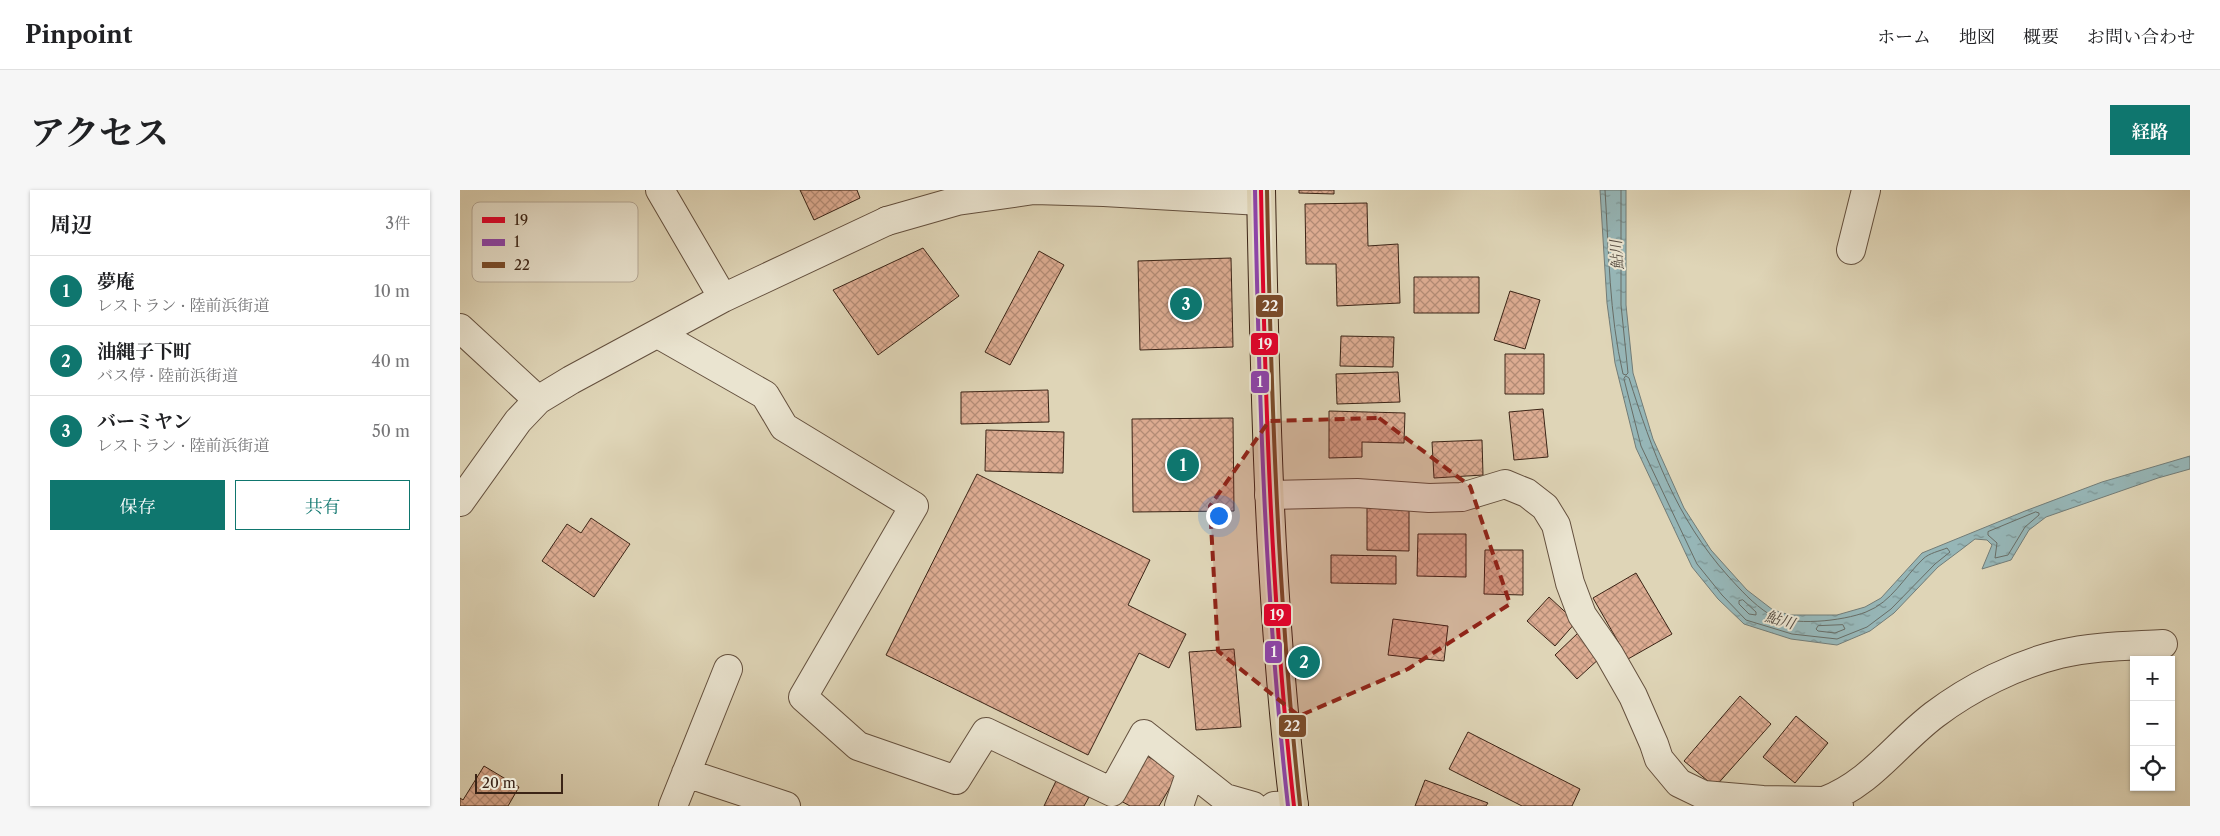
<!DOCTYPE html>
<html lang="ja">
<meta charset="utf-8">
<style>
body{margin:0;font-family:"Libre Caslon Text","Noto Serif JP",serif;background:#f6f6f6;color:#202124}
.controls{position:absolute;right:15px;bottom:15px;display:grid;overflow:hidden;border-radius:0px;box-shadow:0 1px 4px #0004}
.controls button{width:45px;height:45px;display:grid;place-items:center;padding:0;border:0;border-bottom:1px solid #e0e0e0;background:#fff;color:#202124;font:25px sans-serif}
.scale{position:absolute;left:15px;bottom:12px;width:88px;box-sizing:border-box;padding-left:5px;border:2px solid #3b2416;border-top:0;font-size:14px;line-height:18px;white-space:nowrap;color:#3b2416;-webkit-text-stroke:4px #eae4d0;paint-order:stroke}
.you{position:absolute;left:758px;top:325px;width:18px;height:18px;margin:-12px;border:4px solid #fff;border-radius:50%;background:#1a73e8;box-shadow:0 0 0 8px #1a73e833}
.badge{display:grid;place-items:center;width:32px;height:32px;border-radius:50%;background:#0f766e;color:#fff;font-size:16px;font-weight:700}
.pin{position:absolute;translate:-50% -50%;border:2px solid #fff;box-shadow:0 1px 5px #0006}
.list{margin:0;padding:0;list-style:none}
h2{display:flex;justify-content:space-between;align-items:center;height:65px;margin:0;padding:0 20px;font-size:21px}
h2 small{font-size:16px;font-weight:400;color:#757577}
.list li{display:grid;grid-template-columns:32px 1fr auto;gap:15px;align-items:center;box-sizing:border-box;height:70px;padding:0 20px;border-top:1px solid #e0e0e0}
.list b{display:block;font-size:19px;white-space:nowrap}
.list p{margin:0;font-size:16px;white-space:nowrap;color:#757577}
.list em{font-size:16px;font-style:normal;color:#757577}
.actions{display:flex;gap:10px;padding:15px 20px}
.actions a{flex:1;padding:11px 0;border:1px solid #0f766e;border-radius:0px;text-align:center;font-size:18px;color:#0f766e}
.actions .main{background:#0f766e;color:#fff}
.icon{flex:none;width:28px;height:28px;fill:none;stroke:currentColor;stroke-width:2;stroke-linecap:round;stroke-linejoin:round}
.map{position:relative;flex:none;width:1730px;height:616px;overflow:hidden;border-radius:0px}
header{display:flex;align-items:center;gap:30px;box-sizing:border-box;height:70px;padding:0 25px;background:#fff;border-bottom:1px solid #e0e0e0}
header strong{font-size:24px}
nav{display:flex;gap:28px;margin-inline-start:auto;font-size:18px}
.intro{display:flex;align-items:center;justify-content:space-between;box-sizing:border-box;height:120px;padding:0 30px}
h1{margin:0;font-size:35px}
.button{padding:12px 22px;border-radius:0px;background:#0f766e;color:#fff;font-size:18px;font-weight:700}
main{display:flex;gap:30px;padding:0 30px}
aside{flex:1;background:#fff;border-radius:0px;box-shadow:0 1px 4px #0004}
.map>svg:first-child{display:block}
</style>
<header>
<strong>Pinpoint</strong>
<nav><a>ホーム</a><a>地図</a><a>概要</a><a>お問い合わせ</a></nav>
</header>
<div class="intro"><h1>アクセス</h1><a class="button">経路</a></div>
<main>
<aside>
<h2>周辺<small>3件</small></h2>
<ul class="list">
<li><span class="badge">1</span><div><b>夢庵</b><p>レストラン · 陸前浜街道</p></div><em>10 m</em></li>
<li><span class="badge">2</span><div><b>油縄子下町</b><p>バス停 · 陸前浜街道</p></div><em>40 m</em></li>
<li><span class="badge">3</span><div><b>バーミヤン</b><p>レストラン · 陸前浜街道</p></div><em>50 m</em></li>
</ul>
<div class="actions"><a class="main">保存</a><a>共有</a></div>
</aside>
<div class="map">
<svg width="1730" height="616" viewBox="0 0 1730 616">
<defs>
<pattern id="water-ripples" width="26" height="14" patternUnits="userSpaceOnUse" patternTransform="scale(1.25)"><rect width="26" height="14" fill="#96b6b7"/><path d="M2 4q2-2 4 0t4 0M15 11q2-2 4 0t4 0" fill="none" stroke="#7c9494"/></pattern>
<pattern id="building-cross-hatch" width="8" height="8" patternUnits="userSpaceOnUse" patternTransform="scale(1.25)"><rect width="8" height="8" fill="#ddac92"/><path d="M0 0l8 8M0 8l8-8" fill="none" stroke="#b48c76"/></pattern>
</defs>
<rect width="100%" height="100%" fill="#dfd5b7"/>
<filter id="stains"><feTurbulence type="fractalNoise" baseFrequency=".004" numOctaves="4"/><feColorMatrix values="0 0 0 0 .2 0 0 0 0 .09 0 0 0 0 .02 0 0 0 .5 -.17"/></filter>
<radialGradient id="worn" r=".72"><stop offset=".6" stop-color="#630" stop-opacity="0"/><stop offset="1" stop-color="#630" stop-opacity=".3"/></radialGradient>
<!-- water -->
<path fill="url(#water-ripples)" stroke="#727c77" d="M1140 0H1166V115L1173 183 1193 249 1224 318 1251 360 1287 400 1313 420 1330 425H1377L1405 417 1421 408 1462 363 1565 321 1642 292 1730 266V279L1698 288 1586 327 1569 340 1551 370 1522 379 1532 355 1527 350 1515 349 1502 359 1478 377 1434 423 1410 441 1377 455 1331 449 1284 434 1258 409 1232 377 1176 258 1155 173 1147 113Z"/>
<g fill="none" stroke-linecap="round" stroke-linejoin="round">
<!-- shore -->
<path stroke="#686d66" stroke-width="1" d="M1145 0C1149 61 1149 124 1163 184L1166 185 1168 183 1161 115V0
M1166 186 1169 188C1192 261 1216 328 1268 386 1280 399 1293 414 1309 424 1331 437 1383 431 1406 422 1432 412 1444 387 1463 369 1469 363 1480 361 1487 358L1490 362 1475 374 1431 419 1407 437 1377 449 1332 444 1286 430 1262 405 1237 374 1181 256 1164 189Z
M1576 322 1579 323V325L1565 337 1548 365 1535 368 1537 353 1528 345V342Z
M1283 410 1296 422V425L1289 424 1279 414V411Z
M1383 435 1385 439 1375 443 1358 441 1356 439 1358 436Z"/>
</g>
<!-- building -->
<path fill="url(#building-cross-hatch)" stroke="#3b2416" d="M340 0H397L400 8 354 30Z
M839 0H874V4L839 3Z
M907 13 908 56 938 54 940 113 877 116 876 74H846L845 14Z
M463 58 499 106 418 165 373 100Z
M579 61 604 75 550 175 525 162Z
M771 68 773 157 680 160 678 71Z
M954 87H1019V123H954Z
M1050 101 1080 110 1065 159 1034 150Z
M881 146 934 147 933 177 880 176Z
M1045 164H1084V204H1045Z
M938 182 940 212 877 214 876 184Z
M588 200 589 232 501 234V202Z
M1083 219 1088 267 1054 270 1049 222Z
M869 221 945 223 944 253 902 252V267L869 268Z
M773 228 774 321 673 322 672 229Z
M526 240 604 242 603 283 525 281Z
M1022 250 1023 285 974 288 972 252Z
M517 284 690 370 668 415 726 444 709 478 679 463 628 565 426 465Z
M907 318 949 319V361L907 360Z
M131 328 170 354 134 407 82 371 107 334 121 343Z
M958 344H1006V387L957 386Z
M1025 360H1063V405L1024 404Z
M871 365 936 366V394L871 393Z
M1176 383 1212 444 1168 469 1133 408Z
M1089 407 1116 432 1095 456 1067 431Z
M933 429 988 436 984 471 928 465Z
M1119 442 1141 467 1117 489 1095 465Z
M774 459 781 537 736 540 729 462Z
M1280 506 1311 534 1255 597 1224 571Z
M1336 526 1368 553 1335 593 1303 567Z
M1008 542 1120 599 1112 616H1062L989 579Z
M687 566 718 584 699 616H670L661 611Z
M24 576 59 597 48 616H0V608L3 610Z
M965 590 1028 613 1026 616H955Z
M596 591 629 607 624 616H584Z"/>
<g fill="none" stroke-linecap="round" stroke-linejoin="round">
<defs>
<path id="minor" d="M200 0 263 108
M1391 60 1406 0
M0 138 78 210
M198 144 305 205 324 237 454 316 343 507 398 556 496 590 526 542 652 602 684 544 765 608 793 616
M809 305 897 303 969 308 1002 307 1045 294 1067 303 1085 317 1096 335 1110 393 1122 425 1149 464 1173 506 1194 554 1199 569 1219 593 1244 605 1303 610 1364 611 1379 616
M0 312 58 231 78 210 111 190 263 108 427 31
M226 583 326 616
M1364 611C1411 593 1435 555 1474 525 1511 497 1556 475 1600 464 1634 456 1669 456 1703 454
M213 616 268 479
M719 616 731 581
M814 616 834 615"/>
<path id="tertiary" d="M427 31 497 11 574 0 644 2 801 11"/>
<path id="trunk" d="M801 0C805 206 809 412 834 616"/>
</defs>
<!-- minor casing -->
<use href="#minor" stroke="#64503e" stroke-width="30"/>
<!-- tertiary casing -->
<use href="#tertiary" stroke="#64503e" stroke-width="30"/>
<!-- trunk casing -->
<use href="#trunk" stroke="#3b2416" stroke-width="30"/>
<!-- minor -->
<use href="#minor" stroke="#eae4d0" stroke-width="28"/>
<!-- tertiary -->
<use href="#tertiary" stroke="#eae4d0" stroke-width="28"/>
<!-- trunk -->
<use href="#trunk" stroke="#dfd5b7" stroke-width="28"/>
<defs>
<path id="bus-1" d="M801 0C805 206 811 411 834 616"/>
<path id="bus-2" d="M795 0C799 206 805 411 828 616"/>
<path id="bus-3" d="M807 0C811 206 818 411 840 615"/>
</defs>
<!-- bus-1 casing -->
<use href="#bus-1" stroke="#eae4d0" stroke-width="8"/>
<!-- bus-2 casing -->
<use href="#bus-2" stroke="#eae4d0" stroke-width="8"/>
<!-- bus-3 casing -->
<use href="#bus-3" stroke="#eae4d0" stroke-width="8"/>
<!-- bus-1 -->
<use href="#bus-1" stroke="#e4002b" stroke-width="4"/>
<!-- bus-2 -->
<use href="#bus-2" stroke="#8e44ad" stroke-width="4"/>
<!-- bus-3 -->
<use href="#bus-3" stroke="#7a4b2a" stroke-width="4"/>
</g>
<!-- marked area -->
<path fill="#8f2418" fill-opacity="0.2" stroke="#8f2418" stroke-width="4" stroke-dasharray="10 6" stroke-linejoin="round" d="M919 228 1010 296 1050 414 948 479 839 526 758 461 750 316 809 231Z"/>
<g text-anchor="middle" stroke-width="4" stroke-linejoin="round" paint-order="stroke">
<!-- water labels -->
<g font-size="15" font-style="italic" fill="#52483e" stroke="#eae4d0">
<text transform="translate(1157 65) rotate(-94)" y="5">鮎川</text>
<text transform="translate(1320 430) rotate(17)" y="5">鮎川</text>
</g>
</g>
<!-- legend -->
<rect x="12" y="12" width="166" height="80" rx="8" fill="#eae4d0" stroke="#b6aa98" stroke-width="1"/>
<rect x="22" y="27" width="23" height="6" fill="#e4002b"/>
<rect x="22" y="49" width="23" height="7" fill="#8e44ad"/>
<rect x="22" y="72" width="23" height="6" fill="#7a4b2a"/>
<g font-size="14" fill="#3b2416">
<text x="54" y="35">19</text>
<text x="54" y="57">1</text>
<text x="54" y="80">22</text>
</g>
<g stroke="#eae4d0" stroke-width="2">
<rect x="795" y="104" width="29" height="24" rx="5" fill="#7a4b2a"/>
<rect x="790" y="142" width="29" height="24" rx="5" fill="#e4002b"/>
<rect x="790" y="180" width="20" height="24" rx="5" fill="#8e44ad"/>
<rect x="803" y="413" width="29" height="24" rx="5" fill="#e4002b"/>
<rect x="804" y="450" width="19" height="24" rx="5" fill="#8e44ad"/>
<rect x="818" y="524" width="29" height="24" rx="5" fill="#7a4b2a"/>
</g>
<g font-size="14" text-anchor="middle" font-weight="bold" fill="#fff">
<text x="810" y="121">22</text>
<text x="805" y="159">19</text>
<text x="800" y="197">1</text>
<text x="817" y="430">19</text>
<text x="814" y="467">1</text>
<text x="832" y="541">22</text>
</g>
<rect width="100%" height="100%" filter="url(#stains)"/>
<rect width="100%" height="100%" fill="url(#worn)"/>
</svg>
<div class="controls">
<button>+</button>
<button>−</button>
<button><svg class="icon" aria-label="locate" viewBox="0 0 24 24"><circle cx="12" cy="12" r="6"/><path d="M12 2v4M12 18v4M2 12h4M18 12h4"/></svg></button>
</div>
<div class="scale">20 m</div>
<div class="you"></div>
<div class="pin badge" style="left:723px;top:275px">1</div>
<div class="pin badge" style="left:844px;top:472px">2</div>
<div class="pin badge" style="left:726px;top:114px">3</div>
</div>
</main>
